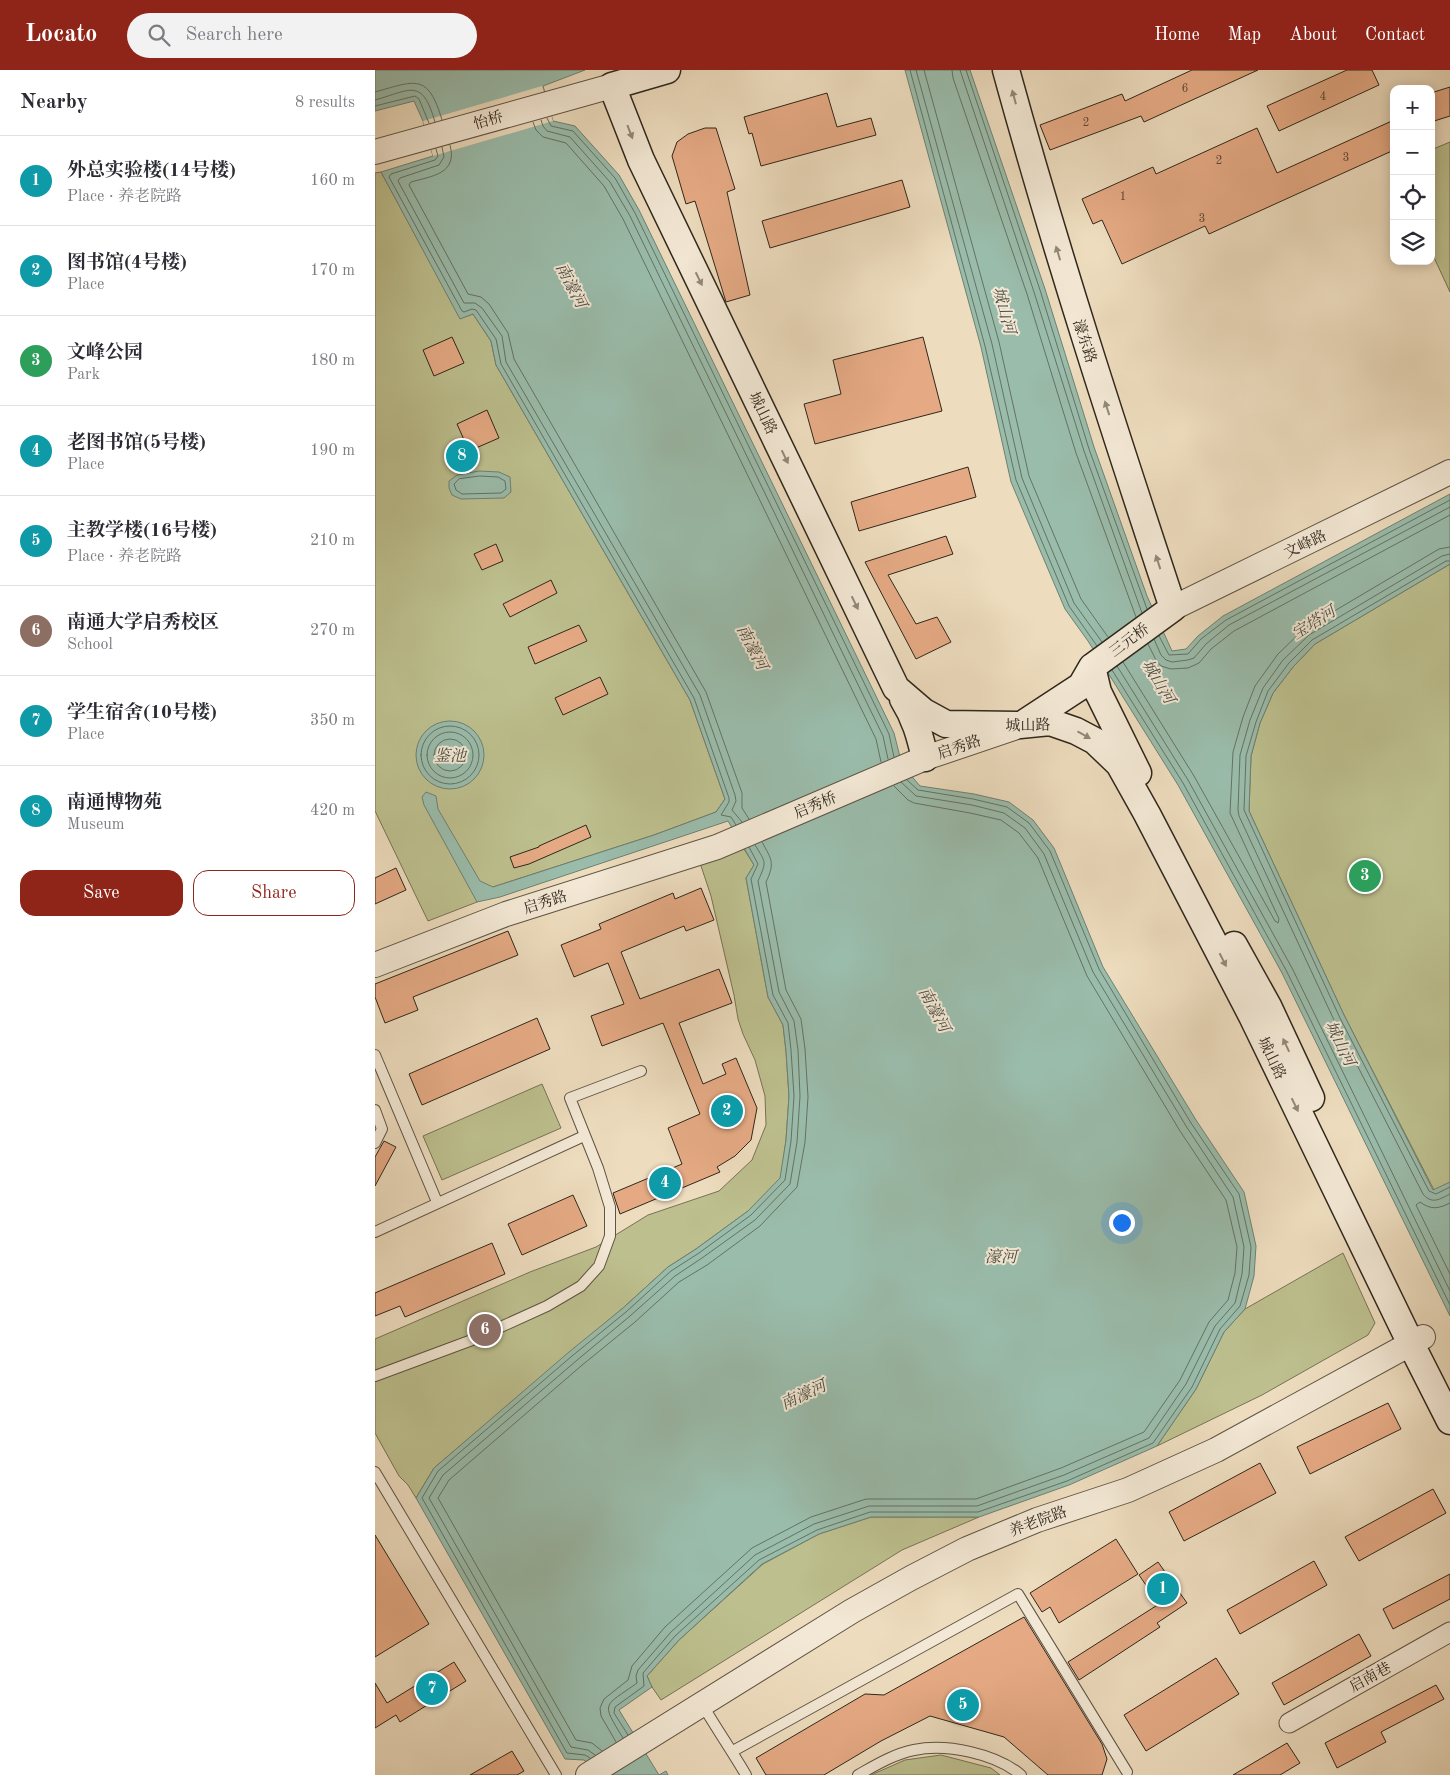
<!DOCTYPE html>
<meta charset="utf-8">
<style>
body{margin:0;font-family:"Old Standard TT","Noto Serif SC",serif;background:#f2f2f3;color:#2b2b33}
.controls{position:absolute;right:15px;top:15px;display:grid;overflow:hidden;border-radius:10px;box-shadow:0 2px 12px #0003}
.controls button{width:45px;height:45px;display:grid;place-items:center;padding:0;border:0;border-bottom:1px solid #e1e1e2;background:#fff;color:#2b2b33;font:25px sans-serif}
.you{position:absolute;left:746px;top:1152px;width:18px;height:18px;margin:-12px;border:4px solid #fff;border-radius:50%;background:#1a73e8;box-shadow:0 0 0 8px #1a73e833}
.badge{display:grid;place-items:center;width:32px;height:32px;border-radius:50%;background:#8f2418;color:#fff;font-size:16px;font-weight:700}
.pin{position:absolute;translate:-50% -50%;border:2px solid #fff;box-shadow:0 1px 5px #0006}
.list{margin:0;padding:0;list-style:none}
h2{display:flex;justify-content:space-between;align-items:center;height:65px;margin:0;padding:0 20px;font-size:21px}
h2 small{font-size:16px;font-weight:400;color:#7c7c81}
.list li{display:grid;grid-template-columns:32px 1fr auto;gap:15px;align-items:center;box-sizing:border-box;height:90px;padding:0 20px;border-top:1px solid #e1e1e2}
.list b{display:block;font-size:19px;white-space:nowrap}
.list p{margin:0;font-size:16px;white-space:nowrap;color:#7c7c81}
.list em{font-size:16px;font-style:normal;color:#7c7c81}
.actions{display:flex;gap:10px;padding:15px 20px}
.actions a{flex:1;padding:11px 0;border:1px solid #8f2418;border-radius:15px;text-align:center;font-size:18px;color:#8f2418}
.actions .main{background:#8f2418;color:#fff}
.icon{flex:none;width:28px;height:28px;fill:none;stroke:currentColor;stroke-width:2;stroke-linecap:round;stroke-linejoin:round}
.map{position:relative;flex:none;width:1075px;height:1705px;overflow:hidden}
header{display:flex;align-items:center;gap:30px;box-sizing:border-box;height:70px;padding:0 25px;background:#8f2418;color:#fff}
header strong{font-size:24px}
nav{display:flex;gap:28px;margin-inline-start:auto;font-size:18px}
.search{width:350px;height:45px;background:#f2f2f3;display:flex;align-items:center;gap:12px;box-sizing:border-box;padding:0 18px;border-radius:28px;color:#7c7c81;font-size:19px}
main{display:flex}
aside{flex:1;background:#fff}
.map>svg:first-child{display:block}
</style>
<header>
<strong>Locato</strong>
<div class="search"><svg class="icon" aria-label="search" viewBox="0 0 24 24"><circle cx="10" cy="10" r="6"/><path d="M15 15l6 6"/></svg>Search here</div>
<nav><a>Home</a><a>Map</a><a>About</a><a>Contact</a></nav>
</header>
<main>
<aside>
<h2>Nearby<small>8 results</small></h2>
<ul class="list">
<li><span class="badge" style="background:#0f9aa8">1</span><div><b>外总实验楼(14号楼)</b><p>Place · 养老院路</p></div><em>160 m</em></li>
<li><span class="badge" style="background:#0f9aa8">2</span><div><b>图书馆(4号楼)</b><p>Place</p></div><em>170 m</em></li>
<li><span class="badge" style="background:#2e9e5b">3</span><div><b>文峰公园</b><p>Park</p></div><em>180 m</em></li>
<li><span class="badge" style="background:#0f9aa8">4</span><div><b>老图书馆(5号楼)</b><p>Place</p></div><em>190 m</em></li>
<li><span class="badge" style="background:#0f9aa8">5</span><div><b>主教学楼(16号楼)</b><p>Place · 养老院路</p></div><em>210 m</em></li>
<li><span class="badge" style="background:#8d6e63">6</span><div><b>南通大学启秀校区</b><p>School</p></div><em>270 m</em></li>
<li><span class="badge" style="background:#0f9aa8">7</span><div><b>学生宿舍(10号楼)</b><p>Place</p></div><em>350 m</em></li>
<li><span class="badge" style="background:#0f9aa8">8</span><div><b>南通博物苑</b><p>Museum</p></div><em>420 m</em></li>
</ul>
<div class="actions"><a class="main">Save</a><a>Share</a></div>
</aside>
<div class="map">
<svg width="1075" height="1705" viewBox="0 0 1075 1705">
<rect width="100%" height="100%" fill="#eddcbe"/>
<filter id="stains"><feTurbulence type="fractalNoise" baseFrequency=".004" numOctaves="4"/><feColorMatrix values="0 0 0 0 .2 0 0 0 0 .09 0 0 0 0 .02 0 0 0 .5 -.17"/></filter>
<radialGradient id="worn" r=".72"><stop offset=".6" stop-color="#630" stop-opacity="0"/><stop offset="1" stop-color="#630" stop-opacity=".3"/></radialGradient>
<!-- green -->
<path fill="#bdbf8e" stroke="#767355" d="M1075 72V222L1056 181V80Z
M6 102 86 248 98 244 116 271 121 295 315 630 350 729 341 742 279 765 118 817 102 832 53 851 0 741V103Z
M1075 494V1147L1059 1120 969 945 874 741 876 686 885 653 898 623 918 597 940 574Z
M369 779 379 795 371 808 393 927 408 955 411 981 414 1026 411 1070 406 1108 373 1141 321 1179 293 1197 248 1238 59 1398 41 1428 33 1415 24 1406 0 1363V1269L155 1202 221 1177 273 1145 344 1121 377 1090 391 1055 390 1026 380 990 368 964 363 949 359 925 336 826 325 793Z
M167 1014 186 1058 67 1110 48 1066Z
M968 1183 1000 1253 993 1265 887 1325 782 1376 821 1319 849 1262 870 1239Z
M496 1447H604L527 1480 286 1630 277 1617 272 1606 304 1570 388 1494 444 1464Z
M566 1685 616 1698 625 1705H496L530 1690Z"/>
<!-- water -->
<path fill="#9abcab" stroke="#6f8072" d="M0 0H210L168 16 178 51 200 56 244 105 264 140 519 663 527 695 545 716 599 724 634 732 658 750 679 778 728 897 821 1050 869 1122 881 1176 879 1206 870 1239 849 1262 821 1319 782 1376 694 1415 604 1447H496L444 1464 387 1494 304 1570 272 1606 277 1617 244 1640 284 1705 291 1701 293 1705H225L209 1690 190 1689 41 1428 59 1398 194 1282 248 1238 293 1197 321 1179 373 1141 405 1108 411 1070 414 1026 411 981 408 955 393 927 371 808 379 795 353 751 125 827 102 832 49 735 47 727 51 722 61 726 63 739 105 811 118 817 279 765 341 742 350 729 315 630 121 295 116 271 98 244 85 249 6 102 58 86 48 51 39 31 0 41Z
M530 0H595L670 219 719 377 772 526 797 581 811 579 823 566 848 546 1075 424V494L940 574 918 597 898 623 885 653 876 686 874 741 969 945 1058 1120 1075 1112V1246L907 903 803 715 713 571 690 539 636 412 606 277Z
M104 401 124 402 135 407 136 422 129 428 86 429 77 425 74 418V411L82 405Z
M41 685a34 34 0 1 1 68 0a34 34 0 1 1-68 0Z"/>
<!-- pier -->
<path fill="#eddcbe" d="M167 16 178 51 58 86 48 51Z"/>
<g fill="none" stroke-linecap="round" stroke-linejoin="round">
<!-- shore -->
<path stroke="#647264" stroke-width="1" d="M535 0 610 276 641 410 694 536 722 576
M541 0 617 274 647 408 699 533 727 572
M549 0 624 272 654 406 706 529 733 567
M577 0 578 8 652 224 701 383 761 547
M585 0 659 222 709 381 767 543
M591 0 665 220 714 379 772 539
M0 22C40 11 53 2 67 50
M0 30C36 20 47 7 60 52
M0 36 40 26 44 29 54 53
M172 48 176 56 198 61 240 108 260 143 514 664 519 687
M166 50 168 56 172 61 195 67 235 112 255 146 508 666 513 689
M158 52 161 60 168 67 191 73 229 116 248 149 501 669 506 692
M75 75C83 104 57 106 36 112L34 115 93 224 106 227 114 234 133 263 139 289 331 622 367 723V738L374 749
M67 77 69 87 64 95 25 108 23 111 89 233H100L107 238 127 266 131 292 325 625 360 725 361 731 357 740 367 752
M61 79 63 86 60 90 16 104 14 107 87 241 89 242 97 239 101 240 121 269 126 294 319 628 354 728V732L346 745 356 747 361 755
M105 406 123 407 130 411 131 419 126 423 87 424 81 420 79 414 84 409Z
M1075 484 1067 486 934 565 908 590 888 618 875 650 865 685 863 740 864 746 959 950 1048 1124C1057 1135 1065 1129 1075 1124
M1075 491H1071L937 570 914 593 893 621 881 652 871 686 869 740 965 948 1054 1121 1061 1124 1075 1117
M784 566 794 585 813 584 826 569 851 550 1075 430
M779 569 786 585 791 590 797 592 813 590 819 588 831 574 854 555 1075 437
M773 574 781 590 786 596 796 599 813 598 824 593 836 579 859 561 1075 445
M748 592 819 706 900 851 903 853 904 849 855 743 858 682 868 647 880 616 903 584 929 559 1064 479 1075 477
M742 596 813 710 917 898 1075 1221
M737 600 808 713 911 900 1075 1235
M46 685a29 29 0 1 1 58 0a29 29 0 1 1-58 0Z
M52 685a23 23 0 1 1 46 0a23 23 0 1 1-46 0Z
M59 685a16 16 0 1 1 32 0a16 16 0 1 1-32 0Z
M1075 1133C1063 1139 1056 1140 1045 1132L1041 1135 1075 1204
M253 1665 239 1643 240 1637 269 1616 268 1603 300 1566 384 1490 442 1460 495 1442H603L692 1411 778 1373 817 1317 845 1259 865 1236 874 1205 876 1177 864 1124 816 1053 724 899 675 781 654 753 632 737 598 729 543 720 532 710
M248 1668C225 1631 229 1637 262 1613L261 1606 263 1600 296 1562 380 1485 439 1454 494 1436H602L689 1405 774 1368 811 1314 840 1256 860 1233 867 1204 869 1177 858 1127 811 1056 718 902 669 784 650 758 629 743 597 735 541 726 526 712
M241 1672 226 1646 225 1638 229 1629 253 1610 257 1596 290 1557 377 1478 436 1447 491 1429H601L686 1398 769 1362 805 1310 834 1252 853 1230 860 1203 862 1177 851 1130 805 1061 712 906 663 788 644 763 626 750 595 743 539 733 533 730 519 716
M227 1681 217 1673 201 1670 63 1428 74 1410 206 1296 260 1252 304 1212 332 1195 385 1156 422 1117 430 1072 433 1027 430 979 426 949 411 920 391 812C400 793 397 790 387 772
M220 1685 213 1680 196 1677 54 1428 68 1405 201 1291 255 1246 300 1206 327 1188 380 1150 415 1114 422 1072 425 1026 423 980 419 951 404 922 383 811C392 791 391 793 380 775
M215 1688 210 1685 192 1683 47 1428 63 1401 197 1286 251 1242 296 1201 324 1183 376 1145 410 1110 416 1071 419 1026 416 980 413 953 398 925 376 809 383 794 374 777"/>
</g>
<!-- building -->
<path fill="#e5aa84" stroke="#2f271c" d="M817 0H883L769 52 766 46 675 80 665 55 747 24 750 31Z
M972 0H997L1004 15 904 61 892 36Z
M1075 17V46L1056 52V23Z
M452 23 462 57 496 48 501 65 386 96 377 63 374 64 369 47Z
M1019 50V80L834 164 830 156 747 194 727 150 718 154 707 129 778 97 781 104 882 58 902 103Z
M330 58H341L360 119 352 122 375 225 351 232 320 131 311 134 297 86 302 72 313 64Z
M527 110 535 137 395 178 387 151Z
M77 267 89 293 59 306 48 280Z
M548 267 567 341 440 374 429 334 466 324 458 290Z
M112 340 124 368 94 381 82 354Z
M593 397 601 427 484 461 476 432Z
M571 466 578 484 513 505 541 554 562 547 576 572 541 589 490 492Z
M121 474 128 491 107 500 99 484Z
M176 510 182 523 135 547 128 534Z
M204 555 212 571 160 594 153 577Z
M225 607 233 624 188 645 180 628Z
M211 755 216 767 154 794 139 798 135 787 164 777V776Z
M21 798 31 820 0 834V808Z
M326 818 339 850 311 861 309 856 246 882 265 929 344 899 357 933 304 953 328 1014 351 1004 347 994 361 988 382 1038 376 1070 360 1086 342 1097 345 1102 245 1144 238 1123 307 1094 293 1058 325 1044 288 953 227 976 216 946 249 934 233 893 199 907 186 875 226 859 224 854 298 823 300 829Z
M133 861 143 885 38 927 43 940 10 953 0 927V914Z
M162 948 175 979 47 1035 34 1004Z
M9 1071 21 1077 0 1116V1087Z
M198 1125 212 1156 147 1185 133 1154Z
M117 1173 130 1204 30 1247 25 1236 0 1246V1223Z
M1013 1333 1026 1359 935 1404 922 1377Z
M885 1393 901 1423 809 1471 794 1442Z
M1058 1419 1071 1443 984 1491 970 1467Z
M0 1465 54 1554 0 1587Z
M741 1469 763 1504 684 1553 675 1537 667 1542 655 1523Z
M939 1491 952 1515 865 1564 852 1540Z
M783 1492 812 1533 782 1553 785 1557 704 1610 693 1592 784 1534 764 1505Z
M1075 1504V1529L1018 1559 1008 1539Z
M649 1547 727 1674 732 1689 727 1705H673L629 1667 555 1646 506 1671 449 1705H391L381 1688 490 1624 509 1625Z
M984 1564 996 1586 909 1635 897 1613Z
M841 1588 864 1624 771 1681 749 1645Z
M79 1592 91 1611 25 1652 21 1645 0 1658V1613L12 1633Z
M1061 1615 1069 1629 1006 1662 1011 1672 962 1698 950 1673Z
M912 1673 925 1693 905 1705H858Z
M137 1681 149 1701 142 1705H95Z"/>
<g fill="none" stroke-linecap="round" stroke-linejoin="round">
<defs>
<path id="service" d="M0 985 62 1132
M0 1040 7 1059 0 1073
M0 1162 209 1066
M0 1306 97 1270 172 1236 206 1216 224 1196 235 1166V1137L223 1098 195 1028 266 1001
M0 1402 181 1705
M327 1634C341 1658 357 1681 371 1705
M358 1681 643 1524 752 1702
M483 1705C501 1695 519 1684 539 1680 572 1673 621 1684 646 1705"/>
<path id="minor" d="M914 1653 1075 1562"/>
<path id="tertiary" d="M0 82 237 16
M798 538 1075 402
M0 895 131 844 342 777 550 688 639 658
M213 1705 477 1541 536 1508 592 1479 662 1450 753 1420 841 1380 1048 1267"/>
<path id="secondary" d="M292 0 237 16 266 90 521 618 549 642 571 654 645 655 675 652 701 661 720 671 744 694 772 744 877 946 1036 1274 1075 1351
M631 0C681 182 739 360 798 538L717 597 706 616 651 652
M717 597 723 622 763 703
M528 629C540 648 545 666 550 688
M859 875 893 936 936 1028"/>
</defs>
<!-- service casing -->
<use href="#service" stroke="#5e5444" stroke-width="12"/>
<!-- minor casing -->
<use href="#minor" stroke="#5e5444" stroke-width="21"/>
<!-- tertiary casing -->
<use href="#tertiary" stroke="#5e5444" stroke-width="26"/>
<!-- secondary casing -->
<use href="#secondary" stroke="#2f271c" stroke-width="29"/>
<!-- service -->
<use href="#service" stroke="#f3e8d5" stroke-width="10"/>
<!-- minor -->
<use href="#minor" stroke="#f3e8d5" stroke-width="19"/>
<!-- tertiary -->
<use href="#tertiary" stroke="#f3e8d5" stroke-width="24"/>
<!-- secondary -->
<use href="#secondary" stroke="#f3e8d5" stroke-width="26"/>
</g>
<!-- one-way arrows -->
<defs><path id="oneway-solid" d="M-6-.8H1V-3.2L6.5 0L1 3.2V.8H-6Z" transform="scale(1.25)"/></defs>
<g fill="#918878">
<use href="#oneway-solid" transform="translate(639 27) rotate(-105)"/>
<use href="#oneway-solid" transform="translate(255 62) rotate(69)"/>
<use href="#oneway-solid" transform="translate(683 183) rotate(-107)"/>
<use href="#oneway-solid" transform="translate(324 209) rotate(64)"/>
<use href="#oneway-solid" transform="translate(732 338) rotate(-108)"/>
<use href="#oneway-solid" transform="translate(410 387) rotate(64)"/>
<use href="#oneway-solid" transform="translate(783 492) rotate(-108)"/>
<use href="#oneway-solid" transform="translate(480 533) rotate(64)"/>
<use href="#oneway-solid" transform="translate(709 665) rotate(29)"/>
<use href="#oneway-solid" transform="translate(848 890) rotate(63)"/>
<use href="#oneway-solid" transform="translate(911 975) rotate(-115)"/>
<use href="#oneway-solid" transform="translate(920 1035) rotate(64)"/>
</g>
<g text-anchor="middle" stroke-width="4" stroke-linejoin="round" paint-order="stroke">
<!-- number labels -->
<g font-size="12" fill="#5c4836">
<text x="810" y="22">6</text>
<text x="948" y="30">4</text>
<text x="711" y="56">2</text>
<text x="971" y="91">3</text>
<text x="844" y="94">2</text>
<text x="748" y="130">1</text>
<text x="827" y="152">3</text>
</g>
<!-- street labels -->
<g font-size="15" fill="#2f271c" stroke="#f3e8d5">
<text transform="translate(113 50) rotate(-16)" y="5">怡桥</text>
<text transform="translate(710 271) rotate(72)" y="5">濠东路</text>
<text transform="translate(388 343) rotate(64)" y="5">城山路</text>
<text transform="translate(930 474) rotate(-26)" y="5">文峰路</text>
<text transform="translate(754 570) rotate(-37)" y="5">三元桥</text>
<text transform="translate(653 655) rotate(-1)" y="5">城山路</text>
<text transform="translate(584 677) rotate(-19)" y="5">启秀路</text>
<text transform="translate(440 735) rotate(-23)" y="5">启秀桥</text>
<text transform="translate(170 832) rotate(-18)" y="5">启秀路</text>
<text transform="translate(897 988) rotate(64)" y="5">城山路</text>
<text transform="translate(663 1451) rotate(-20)" y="5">养老院路</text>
<text transform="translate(995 1607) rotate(-29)" y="5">启南巷</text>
</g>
<!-- water labels -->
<g font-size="16" font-style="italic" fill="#4a4c40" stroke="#f3e8d5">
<text transform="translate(197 215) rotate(63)" y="6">南濠河</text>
<text transform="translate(630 240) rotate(75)" y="6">城山河</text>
<text transform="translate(938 552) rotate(-32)" y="6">宝塔河</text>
<text transform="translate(378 577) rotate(63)" y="6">南濠河</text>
<text transform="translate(784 611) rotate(59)" y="6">城山河</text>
<text x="75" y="691">鉴池</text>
<text transform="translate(560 939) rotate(62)" y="6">南濠河</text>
<text transform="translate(966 973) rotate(64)" y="6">城山河</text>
<text x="626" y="1192">濠河</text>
<text transform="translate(428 1324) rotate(-25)" y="6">南濠河</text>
</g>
</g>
<rect width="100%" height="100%" filter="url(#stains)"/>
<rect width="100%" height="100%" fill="url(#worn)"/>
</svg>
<div class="controls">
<button>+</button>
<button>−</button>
<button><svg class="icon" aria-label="locate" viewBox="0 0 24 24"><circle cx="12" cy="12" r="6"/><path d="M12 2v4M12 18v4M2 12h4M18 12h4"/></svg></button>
<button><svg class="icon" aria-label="layers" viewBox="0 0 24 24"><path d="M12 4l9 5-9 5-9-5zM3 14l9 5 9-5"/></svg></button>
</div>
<div class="you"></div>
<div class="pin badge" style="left:788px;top:1519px;background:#0f9aa8">1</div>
<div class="pin badge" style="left:352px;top:1041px;background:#0f9aa8">2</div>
<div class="pin badge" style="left:990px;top:806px;background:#2e9e5b">3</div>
<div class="pin badge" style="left:290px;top:1113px;background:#0f9aa8">4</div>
<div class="pin badge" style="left:588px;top:1635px;background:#0f9aa8">5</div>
<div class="pin badge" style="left:110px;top:1260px;background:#8d6e63">6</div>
<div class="pin badge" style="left:57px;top:1619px;background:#0f9aa8">7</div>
<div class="pin badge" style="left:87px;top:386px;background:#0f9aa8">8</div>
</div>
</main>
